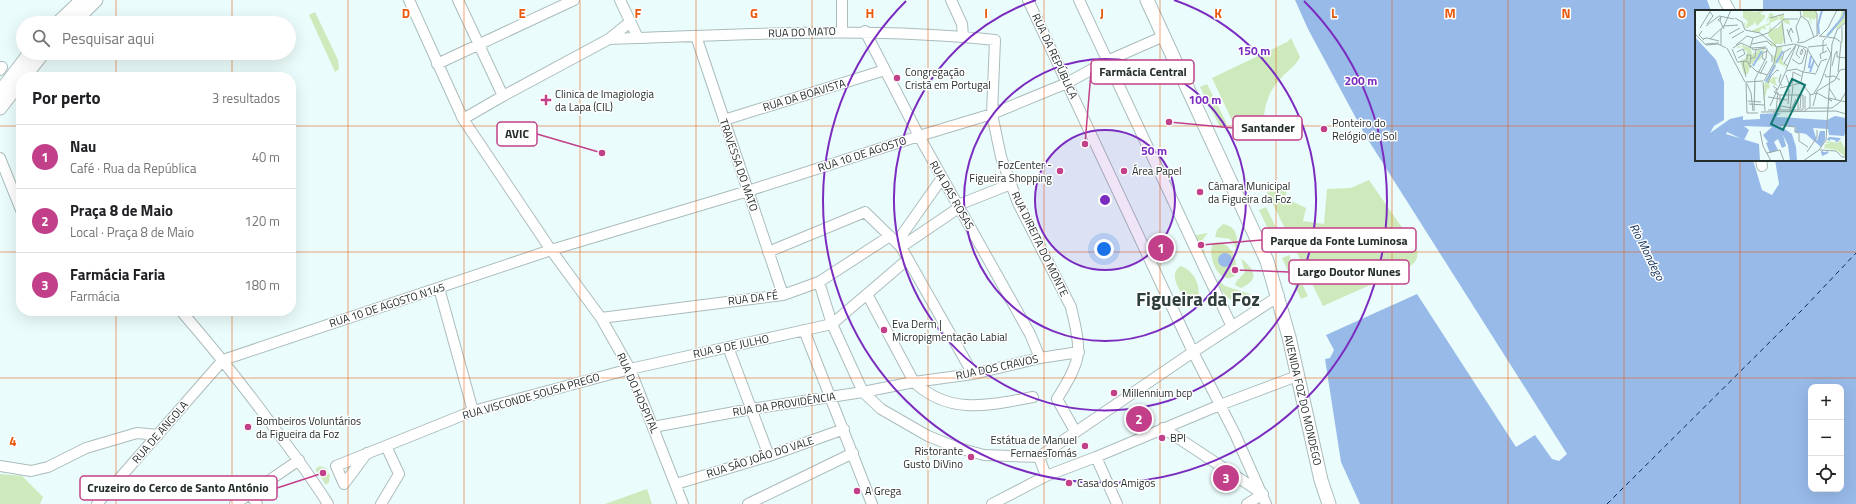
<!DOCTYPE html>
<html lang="pt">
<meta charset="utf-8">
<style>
body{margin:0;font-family:"Titillium Web",sans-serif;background:#f6f6f6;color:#202124}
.controls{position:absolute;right:12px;bottom:12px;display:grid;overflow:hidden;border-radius:8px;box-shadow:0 4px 16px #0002}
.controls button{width:36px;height:36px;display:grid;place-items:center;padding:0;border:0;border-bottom:1px solid #e0e0e0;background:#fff;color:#202124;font:20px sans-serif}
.you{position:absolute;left:1104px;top:249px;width:14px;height:14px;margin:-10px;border:3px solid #fff;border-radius:50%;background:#1a73e8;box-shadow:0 0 0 6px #1a73e833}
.badge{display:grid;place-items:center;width:26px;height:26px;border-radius:50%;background:#c14089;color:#fff;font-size:13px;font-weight:700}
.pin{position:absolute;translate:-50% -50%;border:2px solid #fff;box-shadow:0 1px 4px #0006}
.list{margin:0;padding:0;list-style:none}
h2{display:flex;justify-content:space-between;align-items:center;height:52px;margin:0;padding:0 16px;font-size:17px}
h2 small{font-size:13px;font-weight:400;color:#757577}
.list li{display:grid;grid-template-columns:26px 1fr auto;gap:12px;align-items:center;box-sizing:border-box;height:64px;padding:0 16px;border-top:1px solid #e0e0e0}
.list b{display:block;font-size:15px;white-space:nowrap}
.list p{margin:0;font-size:13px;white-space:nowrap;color:#757577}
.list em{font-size:13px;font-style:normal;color:#757577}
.icon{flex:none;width:22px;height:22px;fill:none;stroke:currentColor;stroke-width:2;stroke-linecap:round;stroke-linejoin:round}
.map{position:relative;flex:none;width:1856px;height:504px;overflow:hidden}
.search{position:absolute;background:#fff;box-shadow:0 4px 16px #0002;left:16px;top:16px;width:280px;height:44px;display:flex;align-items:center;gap:10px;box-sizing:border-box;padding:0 14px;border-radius:22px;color:#757577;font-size:15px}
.panel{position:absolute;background:#fff;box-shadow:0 4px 16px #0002;left:16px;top:72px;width:280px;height:244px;border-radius:16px}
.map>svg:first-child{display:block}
</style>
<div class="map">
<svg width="1856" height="504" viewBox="0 0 1856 504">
<rect width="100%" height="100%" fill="#eafcfb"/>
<!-- green -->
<path fill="#ceeabc" d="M315 12 338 60 339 69 335 72 309 15Z
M1291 38 1300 57C1295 67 1288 70 1281 78 1267 92 1262 113 1264 131L1238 133 1212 78 1287 42Z
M1207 84 1227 124 1220 127 1200 87Z
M1369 180 1417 249C1419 261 1414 264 1404 270L1323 306 1267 192 1275 182 1287 191 1285 198 1306 208 1303 221 1324 224 1327 189 1351 188Z
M1266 207 1286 248 1279 252 1259 210Z
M1223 224C1237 226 1238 238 1237 249L1230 239 1215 237 1217 230Z
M1208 233 1203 239 1205 257 1197 241 1196 235Z
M1218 242C1233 245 1238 260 1236 275 1220 288 1206 256 1213 243Z
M1289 255 1308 296 1301 299 1282 258Z
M1241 258C1255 270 1260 280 1241 288L1235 285 1236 282 1245 272Z
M1181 266C1196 272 1202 288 1197 302L1192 303C1182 297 1166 274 1181 266Z
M1217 279 1225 286 1250 294C1233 310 1222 295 1217 279Z
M320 466 326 468 330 476 329 482 326 485 315 469Z
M0 474 22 476 43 497 40 504H0Z
M647 489 652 504H605Z"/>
<!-- water -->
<path fill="#98bae9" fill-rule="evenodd" d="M1295 0H1707L1711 11H1696V160H1753L1762 190 1772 195 1779 184 1775 160H1845V11H1763V0H1856V504H1360L1341 462 1325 359 1330 358 1334 350 1326 335 1417 294 1516 447 1535 435 1552 459 1559 461 1567 454 1365 135 1308 29ZM1811 387H1841V489H1811Z
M1218 260a7 7 0 1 1 14 0a7 7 0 1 1-14 0Z"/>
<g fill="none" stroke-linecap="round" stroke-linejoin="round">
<!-- ferry -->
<path stroke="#072953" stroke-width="1" stroke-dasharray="5 4" stroke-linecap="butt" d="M1607 504 1803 309 1856 253"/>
<defs>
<path id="minor" d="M409 0 463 119 551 250 601 318 630 369 683 504
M458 0 503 96
M620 0 638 38
M951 0 962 24 963 36
M1028 0 1193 352 1235 434 1266 504
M1079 0 1232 327
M1724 0 1730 11
M842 31V0
M865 31 919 136 1030 334 1040 358
M696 36 783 295
M609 39C738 35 867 26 995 40L992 114 1001 157 1018 203 1071 307C1074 321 1079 337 1078 351 1078 366 1065 386 1057 399L1075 431
M437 64 574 0
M0 70 2 67
M463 119 503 96 609 39 630 22
M724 120 885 70
M0 158 21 210
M1761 160 1762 166
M958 205 1011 184
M897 242 942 178
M901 247 960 207
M768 252 865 212 901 247 973 374
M819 282 832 324 863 392 881 409 928 436 958 448 984 455 1039 457
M439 288 473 411
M867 294 914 382C950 416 990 405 1033 397
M181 311C214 349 245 388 275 429 293 453 312 478 328 504
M601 318 783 295 819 282 890 236
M804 330 872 504
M728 347 769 456
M223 360 551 250 748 191 919 136 992 114 1067 83 1107 61 1164 36
M653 427 751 409 863 392 914 382 973 374 1040 358 1079 352
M1163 428 1263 494 1247 504
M367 453 344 484 336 466 473 411 630 369 832 324 908 259
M1096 457 1117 504
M0 466 31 471 48 467 86 448 137 433 158 435
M1046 476 1039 457 1193 352 1279 296
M676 484 769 456 844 429
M250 494 257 504
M97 504 223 360
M235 504 299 460
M381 504 399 474 386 446
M748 504 853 453
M992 504 1046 476 1096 457 1220 405 1297 376"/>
<path id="major" d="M1147 0 1267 261 1289 337 1321 480 1329 504
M58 23 82 0
M73 23 96 0
M24 77 43 53
M0 92 30 53
M0 108 21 81"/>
</defs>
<!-- minor casing -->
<use href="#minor" stroke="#abbcbc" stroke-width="12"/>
<!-- major casing -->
<use href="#major" stroke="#abbcbc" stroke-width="15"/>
<!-- minor -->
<use href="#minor" stroke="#fff" stroke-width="10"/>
<!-- major -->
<use href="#major" stroke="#fff" stroke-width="13"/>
</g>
<!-- grid -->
<path fill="none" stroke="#e8590c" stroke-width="1" stroke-opacity="0.55" d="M116 0V23M232 0V23M348 0V504M464 0V504M580 0V504M696 0V504M812 0V504M928 0V504M1044 0V504M1160 0V504M1276 0V504M1392 0V504M1508 0V504M1624 0V504M1740 0V11M116 53V77M232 53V77M0 126H21M291 126H1696M1845 126H1856M1740 160V504M0 252H21M291 252H1856M116 311V504M232 311V504M0 378H1856"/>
<!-- distance rings -->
<circle cx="1105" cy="200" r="70" fill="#7b2cbf" fill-opacity=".12"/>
<g fill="none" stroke="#7b2cbf" stroke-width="2">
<circle cx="1105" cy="200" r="70"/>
<circle cx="1105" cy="200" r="141"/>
<path d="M1174 0A211 211 0 1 1 1036 0"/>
<path d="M1304 1A282 282 0 1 1 906 1"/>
</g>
<!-- markers -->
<g fill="#c14089" stroke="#fff" stroke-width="1.5">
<circle cx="897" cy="78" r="4"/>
<path d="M544 94h4v4h4v4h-4v4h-4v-4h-4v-4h4z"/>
<circle cx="1324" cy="129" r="4"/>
<circle cx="1060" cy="171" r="4"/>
<circle cx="1124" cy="171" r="4"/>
<circle cx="1200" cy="192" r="4"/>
<circle cx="884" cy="330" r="4"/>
<circle cx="1114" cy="393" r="4"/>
<circle cx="248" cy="427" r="4"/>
<circle cx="1162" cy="438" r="4"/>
<circle cx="1085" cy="446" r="4"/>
<circle cx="971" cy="457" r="4"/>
<circle cx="1069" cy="483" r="4"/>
<circle cx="857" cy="491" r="4"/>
</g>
<g text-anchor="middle" stroke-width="3" stroke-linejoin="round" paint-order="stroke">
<!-- street labels -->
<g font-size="11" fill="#252c2c" stroke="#fff">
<text transform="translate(802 32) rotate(-2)" y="4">RUA DO MATO</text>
<text transform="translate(1055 56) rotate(65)" y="4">RUA DA REPÚBLICA</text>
<text transform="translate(804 95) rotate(-17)" y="4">RUA DA BOAVISTA</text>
<text transform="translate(862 154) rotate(-18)" y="4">RUA 10 DE AGOSTO</text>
<text transform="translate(739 165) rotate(71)" y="4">TRAVESSA DO MATO</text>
<text transform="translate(952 195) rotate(60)" y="4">RUA DAS ROSAS</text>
<text transform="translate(1040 244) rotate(64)" y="4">RUA DIREITA DO MONTE</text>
<text transform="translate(753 298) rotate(-7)" y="4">RUA DA FÉ</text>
<text transform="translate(387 305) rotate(-18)" y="4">RUA 10 DE AGOSTO N145</text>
<text transform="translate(731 346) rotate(-12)" y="4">RUA 9 DE JULHO</text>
<text transform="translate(997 367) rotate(-12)" y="4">RUA DOS CRAVOS</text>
<text transform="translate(638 393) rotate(66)" y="4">RUA DO HOSPITAL</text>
<text transform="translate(531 396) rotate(-16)" y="4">RUA VISCONDE SOUSA PREGO</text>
<text transform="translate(1303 400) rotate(77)" y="4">AVENIDA FOZ DO MONDEGO</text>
<text transform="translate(784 404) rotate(-9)" y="4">RUA DA PROVIDÊNCIA</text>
<text transform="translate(160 432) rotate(-49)" y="4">RUA DE ANGOLA</text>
<text transform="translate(760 457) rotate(-18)" y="4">RUA SÃO JOÃO DO VALE</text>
</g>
<!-- poi labels -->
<g font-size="11" fill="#252c2c" stroke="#fff" text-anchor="start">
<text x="905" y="76">Congregação<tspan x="905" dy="13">Cristã em Portugal</tspan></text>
<text x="555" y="98">Clinica de Imagiologia<tspan x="555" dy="13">da Lapa (CIL)</tspan></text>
<text x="1332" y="127">Ponteiro do<tspan x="1332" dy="13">Relógio de Sol</tspan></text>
<text x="1052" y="169" text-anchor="end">FozCenter -<tspan x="1052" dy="13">Figueira Shopping</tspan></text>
<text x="1132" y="175">Área Papel</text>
<text x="1208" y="190">Câmara Municipal<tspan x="1208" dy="13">da Figueira da Foz</tspan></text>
<text x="892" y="328">Eva Derm |<tspan x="892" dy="13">Micropigmentação Labial</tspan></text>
<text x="1122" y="397">Millennium bcp</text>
<text x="256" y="425">Bombeiros Voluntários<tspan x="256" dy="13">da Figueira da Foz</tspan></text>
<text x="1170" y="442">BPI</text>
<text x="1077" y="444" text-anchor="end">Estátua de Manuel<tspan x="1077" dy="13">FernaesTomás</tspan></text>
<text x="963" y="455" text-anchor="end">Ristorante<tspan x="963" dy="13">Gusto DiVino</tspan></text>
<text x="1077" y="487">Casa dos Amigos</text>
<text x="865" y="495">A Grega</text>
</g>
<!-- water labels -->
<g font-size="12" font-style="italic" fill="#072953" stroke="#fff">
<text transform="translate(1647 252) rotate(63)" y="4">Rio Mondego</text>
</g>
<!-- town labels -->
<g font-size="19" font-weight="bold" fill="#303e3e" stroke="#fff">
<text x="1198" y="306">Figueira da Foz</text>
</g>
</g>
<!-- overview -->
<g transform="translate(1695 10)">
<rect width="151" height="151" fill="#eafcfb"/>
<path d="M48 0 60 2 70 0 65 4 70 5V8L62 16 59 11V14L52 18 50 17 48 14 51 12 50 14V17L53 12 48 7ZM108 0H120L122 7 119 10 116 8 117 15 114 8 108 7ZM147 0H151V11L142 19 140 18 137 23 133 26 144 11ZM75 3H77L78 5 79 4 78 7 82 6 84 9V5L89 4V9L94 10 95 15 88 12 89 30 87 34H81V37L76 36V33L66 26 78 34V35H80L73 25 75 16 77 19 83 18 88 11 84 9 75 13V15L70 16 71 20 67 18 64 23 56 21 74 13 75 8 71 12ZM48 32 49 36 56 38 57 45 60 42V47L63 39 67 41 71 35 65 50 59 51 57 56 56 52 53 64H49L45 51 51 48 52 40 50 41 47 36 44 38H41L48 35ZM82 37H87V50L91 57 80 51ZM77 45 81 46V57L76 64 74 72 78 67 85 68 80 69 82 76 74 72 75 78 72 79 69 91 68 77 79 54ZM145 130 151 140V147L141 140 129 138 130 134H136L131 133 132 131 143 133Z" fill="#ceeabc"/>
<path d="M0 27 21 50 29 72V110L19 116 15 123 35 109 48 106V110L65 109V104L86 103 81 107 132 110 140 106 151 108V130V121L149 126 134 125 133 119 118 118 122 131 125 121H130V130L126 137 111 124 100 122 101 117 85 116 97 124 101 137 102 151H95L93 135 88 125 91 136 87 138 83 129 79 132 83 140 75 143 71 133 73 132 68 125 77 117 49 116 54 120 49 130 32 122 31 124 64 134 65 151H0Z" fill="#98bae9"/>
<path fill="none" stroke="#98bae9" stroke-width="2" d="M124 24 123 15 127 0M132 26 148 7 150 0M116 46 114 57H116M81 53 88 41M58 56 67 41M115 62 119 50M71 72 80 55M136 128 144 129 141 132M73 130 79 129 83 123 78 106 80 102M133 130 134 128V130L135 128 143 130M126 142 129 143 127 145 133 142"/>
<path fill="none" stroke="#9ba9a8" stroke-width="1" d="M120 0 122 4V26M106 6 113 11 119 27M40 8 47 12 50 20M75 8 89 4M89 9H103M25 11 23 10 26 7 25 11 29 19M87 12 90 34M12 14 18 6 15 2M11 16 24 6 39 9M29 16 43 15M5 18 16 0M92 19 97 32M50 20 65 23 80 35M7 21 4 25 9 30M0 24 11 35 23 34 31 38M34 24 45 18M93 25 96 18 98 23M124 26 140 28 147 33M125 26 133 18 142 0M37 28 49 21M8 29 12 28 24 31M15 29 29 16 36 0M147 32V17M102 33 104 30 101 17 106 6 105 0M103 33 109 32 123 25M11 34 24 33M57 34 72 31 77 36M79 34 81 37 99 34 112 38M26 35V19M41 35 52 26 58 28M104 36 101 44 105 48M113 37 132 35M32 38 50 72M38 38 46 33 57 38 71 37M55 38 58 28 73 23 89 9M57 38 58 40 71 38M37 39 42 51M107 39 108 42 106 45 105 43ZM72 40 77 46V52M113 40 123 57M42 42 48 39 50 44 43 48M128 43V31L131 28M140 44 142 41V47L151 48M55 49 60 47 61 40M97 49 104 54 107 53 111 41 108 38M126 49 125 44 132 41M52 50V45H56L55 54M70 50 67 48 68 43 72 41M87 50 89 42 96 38M50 51 48 53 51 67M42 52 52 51 56 58M79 53 82 37M55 55 61 61 72 65M93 56 89 53 100 36M137 56 140 44M91 60 101 35M91 61 101 59 108 62M108 61 106 72 115 84M109 61 113 38M108 62 121 64M143 62 146 33M121 63 126 51 132 49M65 64 72 51M86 64 84 71 87 76M130 64 131 67 139 66 145 70M91 65 95 77M69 71 79 53M51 72 68 71M51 72 52 103H63M68 72 70 101M73 73 76 66 82 60 84 61M52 74 56 83 58 101M97 74 98 62 106 66M78 76 82 79 79 82 85 85H108V100M85 78 106 73M134 78 141 89M119 83 125 74 136 44 132 37M85 85V100M115 85 122 83 137 91 134 89M73 87 92 90M134 88 151 92M53 91 66 92M54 94 69 95M93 94 94 79M75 96 91 61M86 96 97 98 101 89M118 96 122 81 140 70 145 60 151 59M114 98H137L145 92 151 82M105 99 106 85M110 99V86M73 100H108M103 100V85M59 101 60 69 71 48 72 38M81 101 83 82M95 101 98 76M66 102 141 101 151 104M108 102 115 97V84M85 115 100 117V122L104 123V131L113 137M65 121 68 136 76 151M125 140 141 141 147 147H151M112 142 122 127V120M72 143 85 140 89 151M108 151 124 140 131 130 137 34 142 20 151 12"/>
<path fill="#0f766e" fill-opacity="0.15" stroke="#0f766e" stroke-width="2" d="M97 69 110 75 88 120 76 114Z"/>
<rect width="151" height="151" fill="none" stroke="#252c2c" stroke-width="2"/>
</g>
<g font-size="13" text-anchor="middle" font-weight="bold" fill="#e8590c" stroke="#fff" stroke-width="3" stroke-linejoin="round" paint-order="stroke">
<text x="406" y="18">D</text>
<text x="522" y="18">E</text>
<text x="638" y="18">F</text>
<text x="754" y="18">G</text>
<text x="870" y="18">H</text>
<text x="986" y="18">I</text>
<text x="1102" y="18">J</text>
<text x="1218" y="18">K</text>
<text x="1334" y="18">L</text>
<text x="1450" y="18">M</text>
<text x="1566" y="18">N</text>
<text x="1682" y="18">O</text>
<text x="13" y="446">4</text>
</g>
<circle cx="1105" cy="200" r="6" fill="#7b2cbf" stroke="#fff" stroke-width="2"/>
<g font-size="12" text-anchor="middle" font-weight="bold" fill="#7b2cbf" stroke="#fff" stroke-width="3" stroke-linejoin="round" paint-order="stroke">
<text x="1254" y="55">150 m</text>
<text x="1361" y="85">200 m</text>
<text x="1205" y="104">100 m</text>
<text x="1154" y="155">50 m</text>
</g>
<!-- callouts -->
<path fill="none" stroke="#c14089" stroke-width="1.5" d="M1085 144L1091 72M1169 122L1233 128M602 153L537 134M1201 245L1262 240M1235 270L1289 272M323 473L277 488"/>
<g fill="#c14089" stroke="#fff" stroke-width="1.5">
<circle cx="1085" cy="144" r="4"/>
<circle cx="1169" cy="122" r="4"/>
<circle cx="602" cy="153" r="4"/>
<circle cx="1201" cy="245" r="4"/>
<circle cx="1235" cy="270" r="4"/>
<circle cx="323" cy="473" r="4"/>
</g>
<g fill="#fff" stroke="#c14089" stroke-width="1.5">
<rect x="1091" y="60" width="103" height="24" rx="4"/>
<rect x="1233" y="116" width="69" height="24" rx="4"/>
<rect x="497" y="122" width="40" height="24" rx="4"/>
<rect x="1262" y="228" width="154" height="24" rx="4"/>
<rect x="1289" y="260" width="120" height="24" rx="4"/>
<rect x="80" y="476" width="197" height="24" rx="4"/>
</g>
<g font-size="12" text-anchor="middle" font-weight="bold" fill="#252c2c">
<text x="1143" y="76">Farmácia Central</text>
<text x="1268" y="132">Santander</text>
<text x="517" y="138">AVIC</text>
<text x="1339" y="245">Parque da Fonte Luminosa</text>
<text x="1349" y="276">Largo Doutor Nunes</text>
<text x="178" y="492">Cruzeiro do Cerco de Santo António</text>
</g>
</svg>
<div class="controls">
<button>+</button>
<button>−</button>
<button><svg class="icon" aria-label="locate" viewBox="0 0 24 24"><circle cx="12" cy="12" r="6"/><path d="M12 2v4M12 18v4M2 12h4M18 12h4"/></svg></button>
</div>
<div class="you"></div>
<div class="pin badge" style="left:1161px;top:248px">1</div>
<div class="pin badge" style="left:1139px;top:419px">2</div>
<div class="pin badge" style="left:1226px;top:478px">3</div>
<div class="search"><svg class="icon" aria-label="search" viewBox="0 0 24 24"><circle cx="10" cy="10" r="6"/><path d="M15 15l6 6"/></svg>Pesquisar aqui</div>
<section class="panel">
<h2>Por perto<small>3 resultados</small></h2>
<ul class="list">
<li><span class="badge">1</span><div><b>Nau</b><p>Café · Rua da República</p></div><em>40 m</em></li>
<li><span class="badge">2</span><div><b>Praça 8 de Maio</b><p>Local · Praça 8 de Maio</p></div><em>120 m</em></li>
<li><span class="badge">3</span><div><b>Farmácia Faria</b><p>Farmácia</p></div><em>180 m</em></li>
</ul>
</section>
</div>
